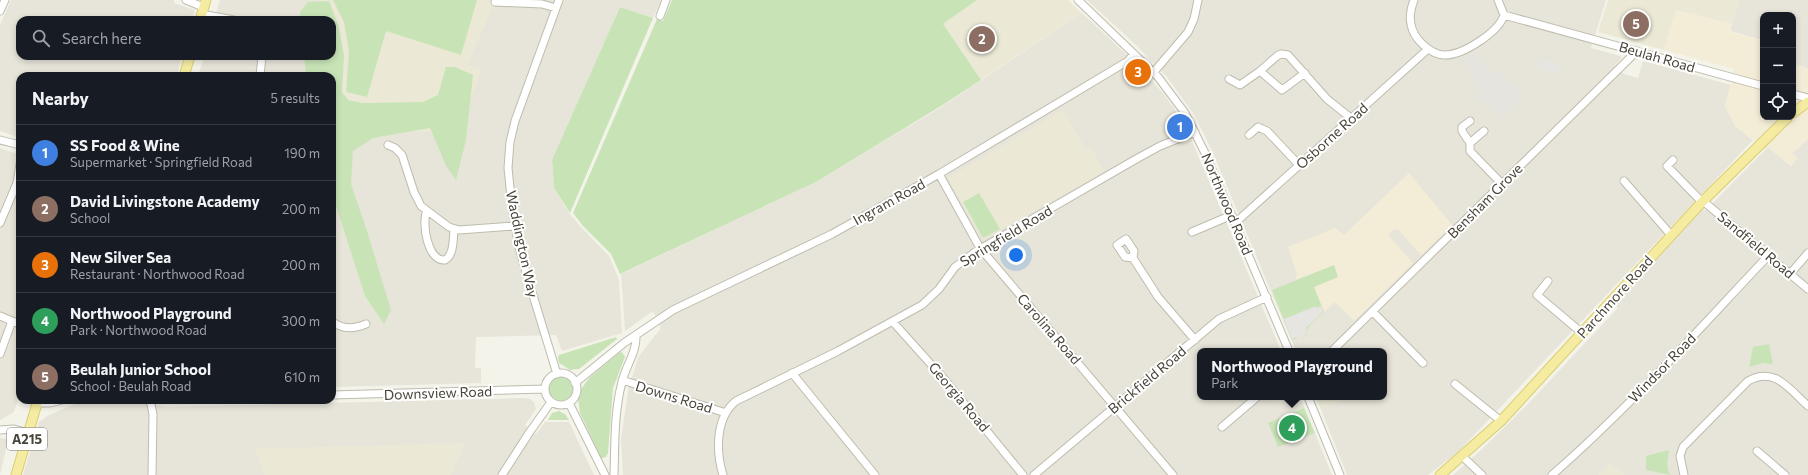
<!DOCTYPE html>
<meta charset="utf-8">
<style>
body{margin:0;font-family:Commissioner,sans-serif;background:#20242c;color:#f1f3f6}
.controls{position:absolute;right:12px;top:12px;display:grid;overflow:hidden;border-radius:8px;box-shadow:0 2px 6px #0003}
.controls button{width:36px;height:36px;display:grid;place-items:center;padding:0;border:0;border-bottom:1px solid #363941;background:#171b24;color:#f1f3f6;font:20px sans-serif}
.you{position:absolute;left:1016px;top:255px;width:14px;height:14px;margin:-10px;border:3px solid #fff;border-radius:50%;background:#1a73e8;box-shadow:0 0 0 6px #1a73e833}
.badge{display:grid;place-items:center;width:26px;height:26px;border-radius:50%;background:#7c3aed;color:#fff;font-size:13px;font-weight:700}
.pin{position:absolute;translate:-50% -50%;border:2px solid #fff;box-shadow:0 1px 4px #0006}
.popup{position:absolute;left:1197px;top:348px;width:190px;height:52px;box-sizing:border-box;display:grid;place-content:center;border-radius:8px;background:#171b24;filter:drop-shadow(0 1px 3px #0005);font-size:13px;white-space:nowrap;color:#9ea1a6}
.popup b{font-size:15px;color:#f1f3f6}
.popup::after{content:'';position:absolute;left:50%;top:100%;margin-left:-8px;border:8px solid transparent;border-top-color:#171b24}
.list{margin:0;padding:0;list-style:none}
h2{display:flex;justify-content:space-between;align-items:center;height:52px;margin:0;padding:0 16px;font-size:17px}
h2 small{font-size:13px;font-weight:400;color:#9ea1a6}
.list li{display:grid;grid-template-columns:26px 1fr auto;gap:12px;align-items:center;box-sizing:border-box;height:56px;padding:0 16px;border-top:1px solid #363941}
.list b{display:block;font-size:15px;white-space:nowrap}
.list p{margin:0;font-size:13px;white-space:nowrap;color:#9ea1a6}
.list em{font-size:13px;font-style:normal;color:#9ea1a6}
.icon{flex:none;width:22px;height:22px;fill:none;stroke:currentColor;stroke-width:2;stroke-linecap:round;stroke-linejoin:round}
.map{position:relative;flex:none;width:1808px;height:475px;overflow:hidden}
.search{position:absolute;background:#171b24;box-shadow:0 2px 6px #0003;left:16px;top:16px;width:320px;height:44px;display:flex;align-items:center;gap:10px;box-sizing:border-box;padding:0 14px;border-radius:12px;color:#9ea1a6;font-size:15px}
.panel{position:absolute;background:#171b24;box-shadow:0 2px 6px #0003;left:16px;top:72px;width:320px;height:332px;border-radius:12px}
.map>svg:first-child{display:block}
</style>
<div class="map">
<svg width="1808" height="475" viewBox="0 0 1808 475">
<rect width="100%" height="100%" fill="#f4f3ea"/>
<!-- residential -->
<path fill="#e7e5d9" d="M11 0H174V3L195 10 192 20H20V56H182L177 76H20V138L0 131V25Z
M220 0H661L653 18 620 7 552 161 554 188 569 213 582 228 609 256 619 280 622 333 562 351 556 335 476 337 475 368H481V383L332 387V76H198L204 56H332V20H214Z
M1087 0H1606L1591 48 1620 56 1622 58 1614 66 1624 74 1638 78 1643 61 1731 85 1725 106 1735 126 1753 140 1458 452 1428 475H1347L1316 397H1384V351H1296L1213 153 1195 116 1167 77 1136 45Z
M1739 0H1808V69L1793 63V15H1763V44H1761L1762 40 1730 31Z
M1082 13 1125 53 1164 94 1187 127 1178 132 1184 143 1191 139 1281 351H1200V397H1300L1332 475H623L621 439 629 386 639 356 661 328 653 311 625 331 621 274 816 182 941 107Z
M1808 139V475H1624L1610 464 1599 475H1453L1482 449 1526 406 1618 308 1615 305 1703 209 1705 211 1768 147 1791 166 1792 153Z
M0 148 18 154V157H20V394L14 412 0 420Z
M525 398 530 399 534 402 536 409 525 425 536 434 545 422H569L594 475H23L39 422 49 415 84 400H128L166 407Z
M0 438 7 439 8 441 0 475Z"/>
<!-- commercial -->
<path fill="#f3edd8" d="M1676 10 1732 24 1730 32 1762 40 1763 117H1793V63L1808 69V139L1792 153 1798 158 1791 166 1768 147 1764 150 1735 126 1725 106 1734 69 1664 50Z
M1409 173 1452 225 1421 255 1398 229 1393 230 1388 235 1413 263 1354 321 1335 302 1324 312 1314 287 1338 277 1334 265 1295 280 1297 274 1288 247 1335 228 1344 235Z"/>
<!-- industrial -->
<path fill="#e6e4df" d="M1477 51 1490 72 1493 74 1500 70 1508 83 1510 82 1524 95 1502 119 1483 100 1481 102 1477 98 1483 92 1472 80 1464 58Z"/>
<!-- education -->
<path fill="#ebe9d6" d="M319 0H496L467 65 482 69 458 131 332 133V20H314Z
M977 0H1068L1082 13 941 106 901 54Z
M1608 0H1739L1732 24 1676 10 1664 50 1598 32Z
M1063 110 1086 150 1091 147 1104 172 983 239 948 178Z
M1316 397H1352L1321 409Z
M465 443 451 475H264L255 449Z
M1610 464 1624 475H1599Z"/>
<!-- green -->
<path fill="#c8e4b7" d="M333 0H477L461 55 386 31 367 97 346 92 349 51 344 22Z
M672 0H977L943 24 981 80 941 106 816 182 620 274 611 254 583 226 573 213 657 19 663 21Z
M329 1 338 24 344 55 342 92 348 100 362 103 423 102 438 95 446 67H455L473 75 466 140 456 180 446 166 430 128 373 138 353 151 351 184 368 234 391 310 384 324 365 296 332 193V76H306L304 56H332V20H301L300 12 308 2Z
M620 7 653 18 570 213 554 188 552 160Z
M979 193 1000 229 983 238 963 202Z
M1334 265 1338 277 1314 287 1324 312 1312 323 1305 332 1307 335 1292 340 1272 290Z
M616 337 617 339 579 369 570 370 559 363 558 357 559 355Z
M1769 344 1773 364 1763 363 1749 367 1753 347Z
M622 352 625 357 613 388 608 453 606 457 601 458 580 413 578 399 580 391 589 378 619 353Z
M549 389a12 12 0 1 1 24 0a12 12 0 1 1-24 0Z
M1304 408 1315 433 1278 447 1268 423Z
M559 411 565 414 569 420H548L552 413Z
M1669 450C1668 458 1665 469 1671 475L1646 470V456Z"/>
<!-- parking -->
<path fill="#e6e5e1" d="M1539 58 1560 64 1557 74 1537 69Z
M1316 306 1317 308 1321 306 1323 312 1307 327 1305 333 1306 335 1298 339 1296 337 1292 339 1284 319Z"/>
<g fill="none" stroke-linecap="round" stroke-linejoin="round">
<defs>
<path id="minor" d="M186 0 203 7
M1078 0 1158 77 1185 113 1205 153 1289 351
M1414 0C1411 8 1409 16 1411 24 1413 39 1431 55 1445 55 1463 55 1499 32 1504 15L1498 0
M495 2 542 4 556 8
M0 11 5 0
M201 14 234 20
M1504 15 1763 86
M660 16 666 0
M1260 71 1282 90 1305 73
M1153 73 1188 32 1194 19 1198 0
M260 76 262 56
M1229 79 1240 85 1260 71 1277 56 1281 54 1288 55 1327 99 1352 119
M1793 94 1808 98
M1470 121 1462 127V131L1470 143V151L1502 184
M1249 135 1258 127 1267 131 1300 166
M0 140 20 145
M1470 143 1484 131
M388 145 395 148 402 155 414 192 421 206 449 227 459 230 515 226
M1673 160 1667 166 1702 202
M939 174 980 248 1173 475
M1624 181 1671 235
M1703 201 1808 289
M427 211C421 223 428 262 445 260 454 255 453 239 454 230
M0 223 17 183 20 164
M1235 223 1428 49
M1192 232 1232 215
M1133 258 1125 257 1117 245 1126 239 1134 251 1133 258 1158 297 1195 340
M1790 274 1808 253
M1548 281 1537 295 1582 333
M1373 312 1423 363
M0 316 12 321 0 354
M12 321 20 324
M332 321C342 330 354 329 366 324
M893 322 945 380 1023 475
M1332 351 1637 51
M792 373 875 475
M545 389a16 16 0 1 1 32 0a16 16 0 1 1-32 0Z
M557 374 528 279 519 247 512 207 508 168 510 142 515 121 559 0
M622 380 726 413
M575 383 624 343 673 310 832 234 939 174 1128 61 1133 55
M1455 384 1501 421
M332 395 545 389
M1308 397 1340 475
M150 400 153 414 152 475
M38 403H50L62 400
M569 403 605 475
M1222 427 1257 397
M0 430 14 429 28 433
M1757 451 1785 475
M1462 456 1482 475
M502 475 529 433 551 402
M614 475C615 444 614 412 622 382 626 365 637 352 636 335
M723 475C716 452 715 418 736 401L838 351 922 305 939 289 955 267 975 252 1138 158 1160 146 1195 132
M1034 475 1219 319 1267 297
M1552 475C1629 408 1698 330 1768 256
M1684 475 1680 456 1683 447 1748 381C1775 366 1789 389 1808 406"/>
<path id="major" d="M200 20 206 0
M184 76 190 56
M1793 113 1808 102
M16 475 38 400
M1440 475 1501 421 1702 202 1788 117"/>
</defs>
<!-- minor casing -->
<use href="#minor" stroke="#bebcae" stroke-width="9"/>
<!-- major casing -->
<use href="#major" stroke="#d9cd73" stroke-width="11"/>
<!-- minor -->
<use href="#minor" stroke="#fff" stroke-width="7"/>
<!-- major -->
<use href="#major" stroke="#f5eca2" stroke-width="9"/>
</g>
<g text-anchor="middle" stroke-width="4" stroke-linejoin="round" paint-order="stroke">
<!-- shield labels -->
<rect fill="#fff" stroke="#7e7c74" stroke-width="1" x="7" y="428" width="40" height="22" rx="3"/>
<g font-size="13" font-weight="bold" fill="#474439">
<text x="27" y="444">A215</text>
</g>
<!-- street labels -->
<g font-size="14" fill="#474439" stroke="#fff">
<text transform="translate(1657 57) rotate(16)" y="5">Beulah Road</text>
<text transform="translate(1332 136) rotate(-42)" y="5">Osborne Road</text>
<text transform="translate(1485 201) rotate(-45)" y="5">Bensham Grove</text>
<text transform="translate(889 202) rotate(-29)" y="5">Ingram Road</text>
<text transform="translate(1227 204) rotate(67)" y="5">Northwood Road</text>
<text transform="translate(1006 236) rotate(-31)" y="5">Springfield Road</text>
<text transform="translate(522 244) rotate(78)" y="5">Waddington Way</text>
<text transform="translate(1756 245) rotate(40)" y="5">Sandfield Road</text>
<text transform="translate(1615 297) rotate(-48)" y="5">Parchmore Road</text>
<text transform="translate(1049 329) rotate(49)" y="5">Carolina Road</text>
<text transform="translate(1662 368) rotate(-46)" y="5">Windsor Road</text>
<text transform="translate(1147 380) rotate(-40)" y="5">Brickfield Road</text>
<text transform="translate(438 393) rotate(-2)" y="5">Downsview Road</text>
<text transform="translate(674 397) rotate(17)" y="5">Downs Road</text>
<text transform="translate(959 397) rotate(50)" y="5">Georgia Road</text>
</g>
</g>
</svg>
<div class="controls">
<button>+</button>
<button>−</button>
<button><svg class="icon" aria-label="locate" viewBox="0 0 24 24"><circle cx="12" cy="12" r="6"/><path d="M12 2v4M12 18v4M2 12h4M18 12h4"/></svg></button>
</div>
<div class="you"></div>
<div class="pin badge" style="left:1180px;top:127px;background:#3f7fe0">1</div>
<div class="pin badge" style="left:982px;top:39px;background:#8d6e63">2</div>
<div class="pin badge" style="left:1138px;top:72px;background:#e8710a">3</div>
<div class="pin badge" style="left:1292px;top:428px;background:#2e9e5b">4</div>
<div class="popup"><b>Northwood Playground</b>Park</div>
<div class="pin badge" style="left:1636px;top:24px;background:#8d6e63">5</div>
<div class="search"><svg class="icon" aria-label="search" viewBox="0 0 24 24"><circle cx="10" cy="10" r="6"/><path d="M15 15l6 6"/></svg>Search here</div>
<section class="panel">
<h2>Nearby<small>5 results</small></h2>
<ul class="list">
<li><span class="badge" style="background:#3f7fe0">1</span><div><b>SS Food &amp; Wine</b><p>Supermarket · Springfield Road</p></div><em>190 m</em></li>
<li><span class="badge" style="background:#8d6e63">2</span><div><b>David Livingstone Academy</b><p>School</p></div><em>200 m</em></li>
<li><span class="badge" style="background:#e8710a">3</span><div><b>New Silver Sea</b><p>Restaurant · Northwood Road</p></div><em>200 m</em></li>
<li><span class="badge" style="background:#2e9e5b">4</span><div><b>Northwood Playground</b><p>Park · Northwood Road</p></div><em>300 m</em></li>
<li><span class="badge" style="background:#8d6e63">5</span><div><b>Beulah Junior School</b><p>School · Beulah Road</p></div><em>610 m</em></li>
</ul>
</section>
</div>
